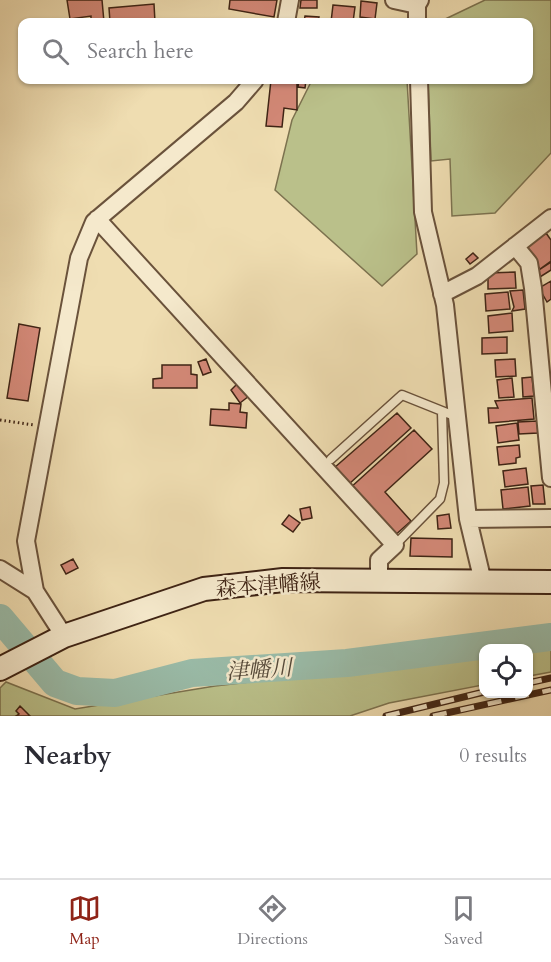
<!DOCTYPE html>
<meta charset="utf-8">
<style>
body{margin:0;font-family:Cardo,"Noto Serif JP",serif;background:#f2f2f3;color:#2b2b33}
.controls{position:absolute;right:18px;bottom:18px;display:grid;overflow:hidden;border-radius:12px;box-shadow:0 2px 4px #0004}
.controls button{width:54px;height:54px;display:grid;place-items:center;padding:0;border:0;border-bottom:2px solid #e1e1e2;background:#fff;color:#2b2b33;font:30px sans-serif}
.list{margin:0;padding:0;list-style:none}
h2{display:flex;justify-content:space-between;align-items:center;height:78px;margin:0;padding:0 24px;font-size:26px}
h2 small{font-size:20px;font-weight:400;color:#7c7c81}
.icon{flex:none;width:33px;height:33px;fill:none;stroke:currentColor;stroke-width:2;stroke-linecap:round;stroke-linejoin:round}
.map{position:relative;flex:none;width:551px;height:716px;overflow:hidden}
.search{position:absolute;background:#fff;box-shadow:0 2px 4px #0004;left:18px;right:18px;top:18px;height:66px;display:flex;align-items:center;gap:15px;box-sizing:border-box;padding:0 21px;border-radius:12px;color:#7c7c81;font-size:22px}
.sheet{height:162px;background:#fff}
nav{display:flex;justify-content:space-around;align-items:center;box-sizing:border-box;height:84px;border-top:2px solid #e1e1e2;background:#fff;font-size:16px;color:#7c7c81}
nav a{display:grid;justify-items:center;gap:3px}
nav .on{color:#8f2418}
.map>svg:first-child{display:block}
</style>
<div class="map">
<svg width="551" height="716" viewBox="0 0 551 716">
<rect width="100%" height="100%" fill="#efddb1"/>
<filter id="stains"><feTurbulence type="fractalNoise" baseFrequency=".00333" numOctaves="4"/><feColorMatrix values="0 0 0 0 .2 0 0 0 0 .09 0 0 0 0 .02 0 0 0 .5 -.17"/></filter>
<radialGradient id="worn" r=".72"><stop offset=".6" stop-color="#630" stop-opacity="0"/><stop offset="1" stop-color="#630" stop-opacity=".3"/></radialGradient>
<!-- green -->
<path fill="#bac08a" stroke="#7c724f" stroke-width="1.5" d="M485 0H551V153L495 213 452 216 450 159 431 161 428 80H528V22H439Z
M312 80H407L417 254 382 286 275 190 292 120Z
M551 645V672L529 676V649Z
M483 655V685L389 703 350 716H0V688L6 682 75 709 215 686Z"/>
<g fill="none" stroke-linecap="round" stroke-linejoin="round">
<!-- river -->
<path stroke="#9abca9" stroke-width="28" d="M0 618 55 683 77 691 115 693 192 673 347 663 551 637"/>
</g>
<!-- building -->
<path fill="#d38877" stroke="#3e2314" stroke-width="1.5" d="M67 0H102L104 22H91V16L70 19Z
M230 0H277L274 17 229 9Z
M301 0H317V8H300Z
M361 1 377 3 375 19 360 17Z
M154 4 155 22H110L109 8Z
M333 5 355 7 353 22H331Z
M305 16 319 17 318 22H304Z
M271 80H297V110L284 108 282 127 266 126Z
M299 80H306L305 88 298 87Z
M546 233 551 240V261L540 269 525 249Z
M473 253 478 258 470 264 466 259Z
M551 262V270L540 277 536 272Z
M515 272 516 288 488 289V273Z
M551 281V299L547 302 539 288Z
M523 290 525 309 512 311 514 307 510 291Z
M508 292 510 309 486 311 485 294Z
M512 313 513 331 489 333 488 316Z
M19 324 40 328 28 401 7 398Z
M507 337V353L482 354V338Z
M206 359 211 372 203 375 198 362Z
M515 359 516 376 496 377 495 360Z
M162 365H191V374L197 375V388H153V379L162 378Z
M532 377 534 396 523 397 522 378Z
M512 378 514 397 499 398 497 380Z
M238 383 249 396 240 403 231 390Z
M532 398 534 419 489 423 488 408H498L495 401Z
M229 403 241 404 240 412 247 413 246 428 210 425 211 409 229 410Z
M397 413 411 428 349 484 334 468Z
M537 421 538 433 519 434 518 422Z
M517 423 519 440 498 443 496 426Z
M414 430 432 449 385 492 411 521 393 537 349 489Z
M519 445 520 457 516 458V463L499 465 497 447Z
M526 468 528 484 505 487 503 471Z
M543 485 545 504H533L531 486Z
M528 487 530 506 503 509 501 490Z
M310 507 312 518 302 520 300 509Z
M449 514 451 528 438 529 437 516Z
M289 515 300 523 293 532 282 524Z
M411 538 452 539V557L410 556Z
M73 559 78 568 66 574 61 565Z
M20 706 30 716H16L19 714 16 711Z"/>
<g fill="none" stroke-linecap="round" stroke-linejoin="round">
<defs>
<path id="lane" d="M331 459 402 395 457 417
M395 545 440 499 444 483 442 412"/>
<path id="street" d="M394 0 417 5
M286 22 290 0
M417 22V5L420 0
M419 80 423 212 445 305 468 519 483 582
M97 219 395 545 379 560V581
M515 246 529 263 533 288 551 478
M442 294 477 276 551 218
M468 519 551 518
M0 569 35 591
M64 636 35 591 26 541 79 258 94 222 236 102 255 80"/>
<path id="secondary" d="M0 669 64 636 204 589 283 580 551 582"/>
</defs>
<!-- lane casing -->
<use href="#lane" stroke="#6a523b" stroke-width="11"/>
<!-- street casing -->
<use href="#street" stroke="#6a523b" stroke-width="20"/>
<!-- secondary casing -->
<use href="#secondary" stroke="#3e2314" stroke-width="26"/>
<!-- path -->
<path stroke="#3e2314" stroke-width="3" stroke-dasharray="1.5 3" stroke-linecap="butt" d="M0 420 34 425"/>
<!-- lane -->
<use href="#lane" stroke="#f5e9cc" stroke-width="8"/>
<!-- street -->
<use href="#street" stroke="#f5e9cc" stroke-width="16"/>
<!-- secondary -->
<use href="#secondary" stroke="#f5e9cc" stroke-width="22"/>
<defs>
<path id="rail" d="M528 683 551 678
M386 716 484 692
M433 716 551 690"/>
</defs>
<!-- rail casing -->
<use href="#rail" stroke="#3e2314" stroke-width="7"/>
<!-- rail -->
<use href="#rail" stroke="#f5e9cc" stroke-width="4.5" stroke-dasharray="14" stroke-linecap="butt"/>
</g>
<g text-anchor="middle" stroke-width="5" stroke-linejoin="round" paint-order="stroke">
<!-- street labels -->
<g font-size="21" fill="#3e2314" stroke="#f5e9cc">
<text transform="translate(268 585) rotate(-4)" y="7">森本津幡線</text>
</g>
<!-- water labels -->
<g font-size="22" font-style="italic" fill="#554939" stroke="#f5e9cc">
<text transform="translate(259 669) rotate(-4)" y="8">津幡川</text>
</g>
</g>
<rect width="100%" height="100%" filter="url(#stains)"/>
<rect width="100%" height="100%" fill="url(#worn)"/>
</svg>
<div class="controls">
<button><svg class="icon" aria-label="locate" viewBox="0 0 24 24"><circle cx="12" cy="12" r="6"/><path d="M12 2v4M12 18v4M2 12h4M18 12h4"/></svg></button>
</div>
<div class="search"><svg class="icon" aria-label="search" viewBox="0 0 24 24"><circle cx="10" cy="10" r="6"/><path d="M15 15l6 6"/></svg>Search here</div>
</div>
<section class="sheet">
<h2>Nearby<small>0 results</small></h2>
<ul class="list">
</ul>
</section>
<nav>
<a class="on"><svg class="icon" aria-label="map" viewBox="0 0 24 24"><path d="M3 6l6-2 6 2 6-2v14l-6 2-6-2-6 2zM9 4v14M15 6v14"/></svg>Map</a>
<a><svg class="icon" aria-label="directions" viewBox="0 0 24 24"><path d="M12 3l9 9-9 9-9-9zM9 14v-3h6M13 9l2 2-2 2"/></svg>Directions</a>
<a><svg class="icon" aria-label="saved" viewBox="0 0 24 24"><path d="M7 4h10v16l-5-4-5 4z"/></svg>Saved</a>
</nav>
